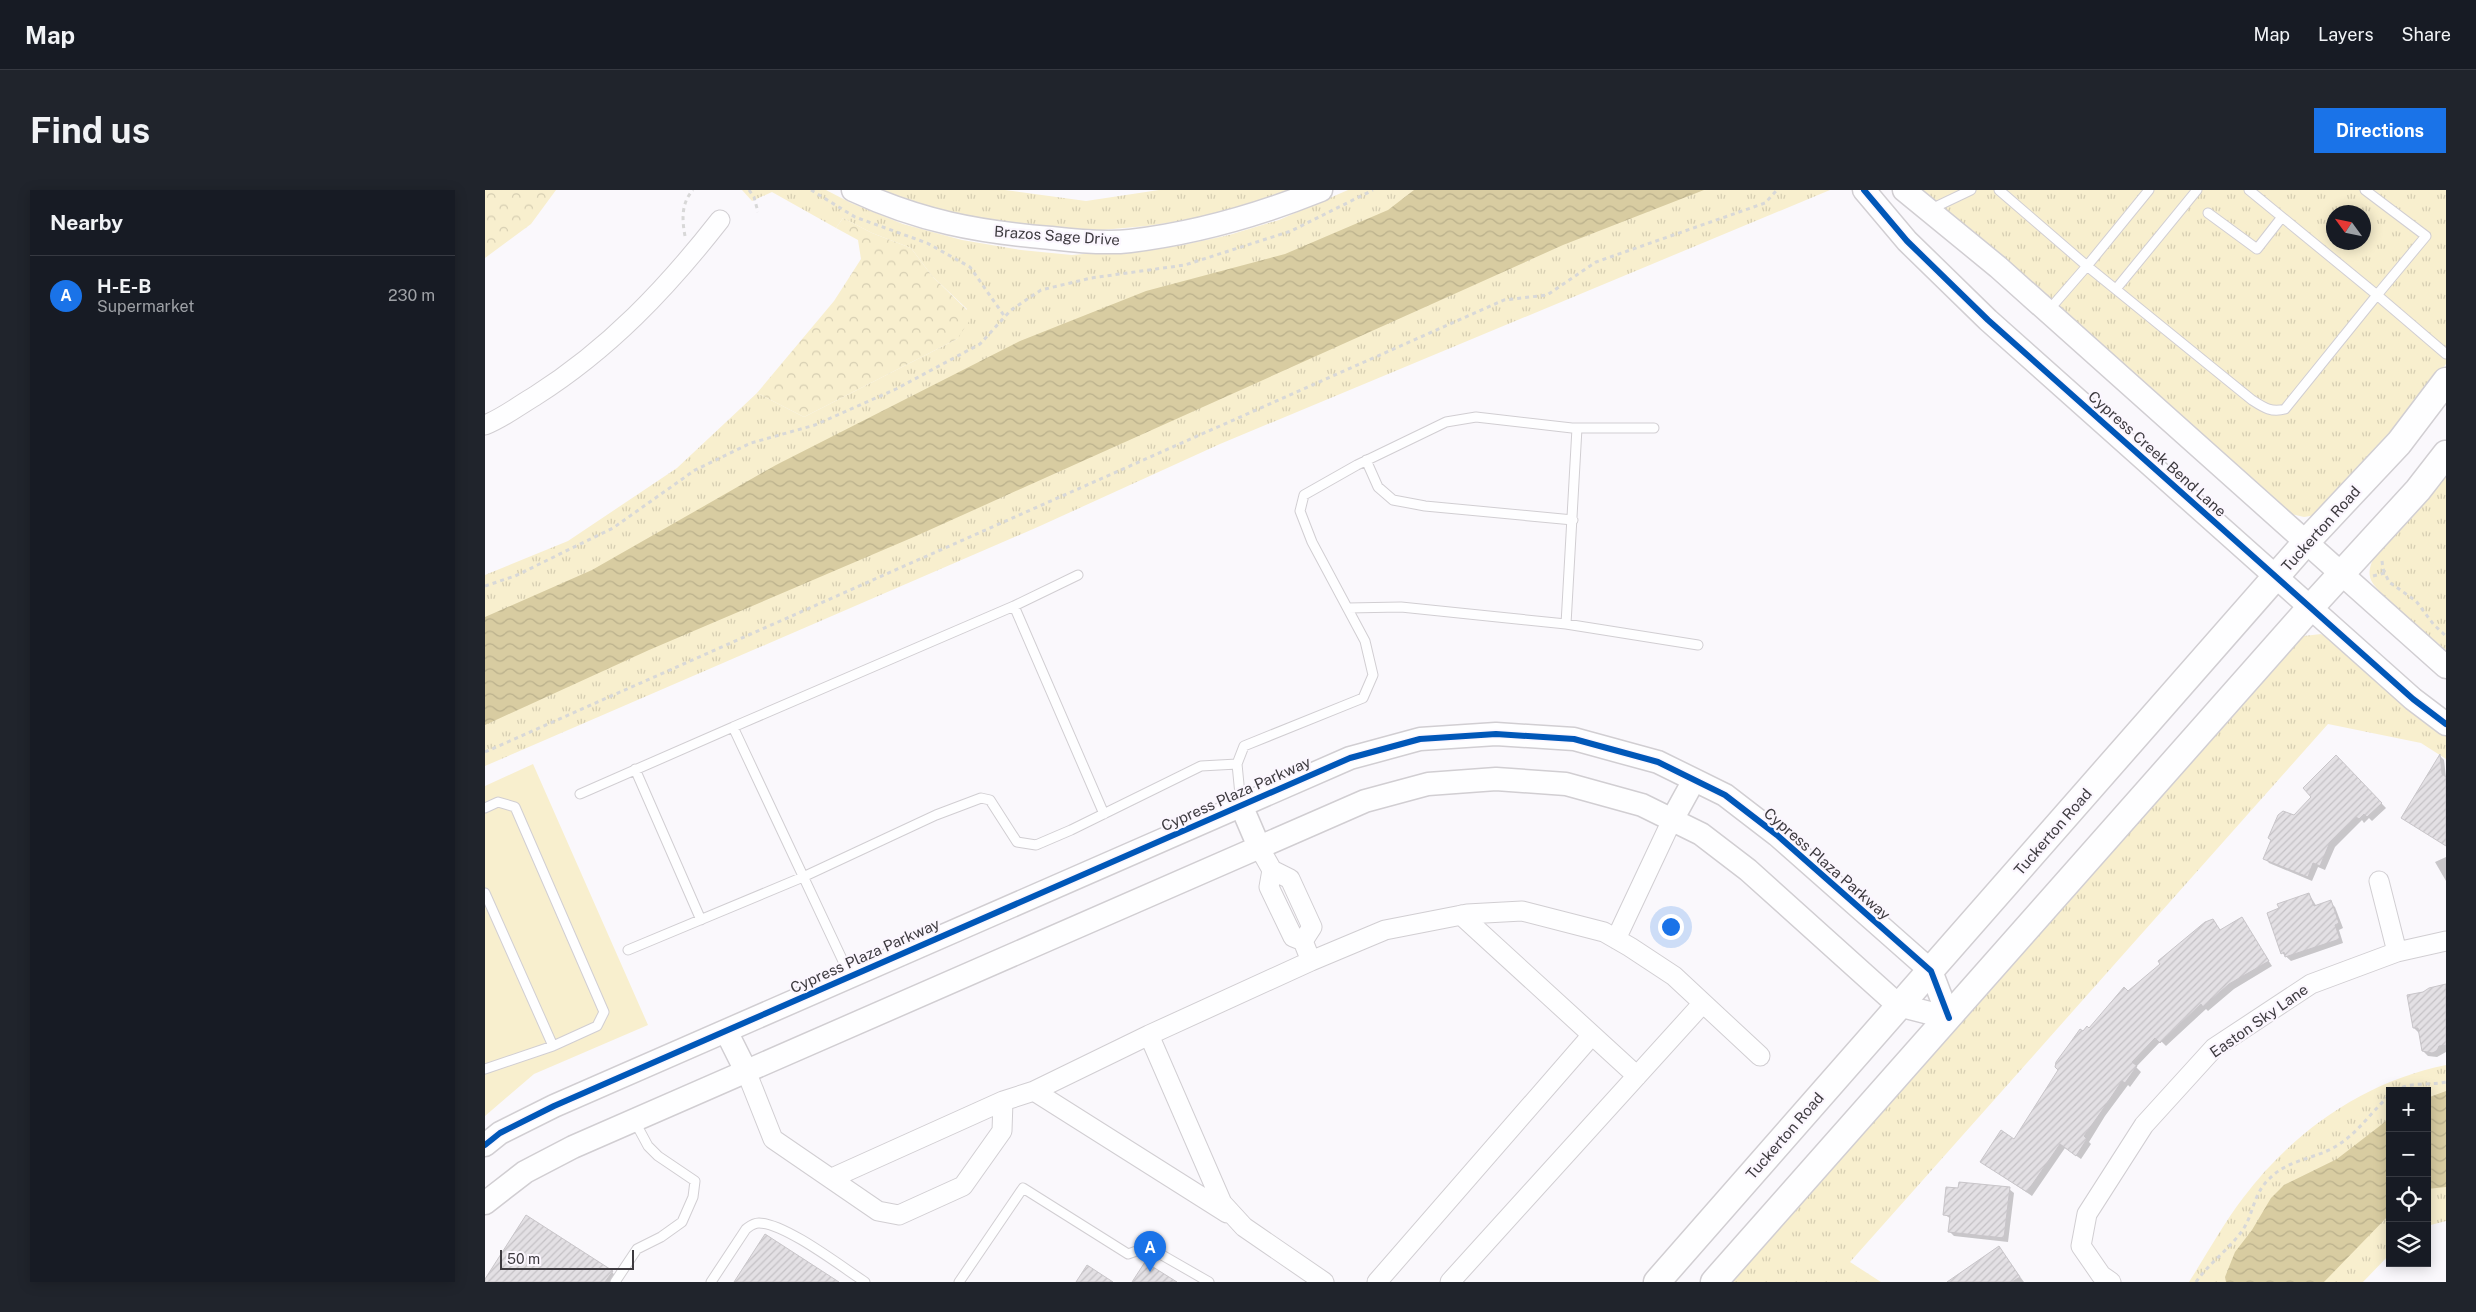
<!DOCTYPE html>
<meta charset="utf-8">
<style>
body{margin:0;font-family:"Public Sans",sans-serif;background:#20242c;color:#f1f3f6}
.controls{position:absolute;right:15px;bottom:15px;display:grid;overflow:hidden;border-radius:0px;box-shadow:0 2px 12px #0003}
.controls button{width:45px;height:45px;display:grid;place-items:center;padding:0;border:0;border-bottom:1px solid #363941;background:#171b24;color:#f1f3f6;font:25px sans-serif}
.compass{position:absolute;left:1841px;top:15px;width:45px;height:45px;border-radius:50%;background:#171b24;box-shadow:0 2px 12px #0003;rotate:303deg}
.scale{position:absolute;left:15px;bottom:12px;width:134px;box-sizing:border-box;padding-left:5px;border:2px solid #3d3a3f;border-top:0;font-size:14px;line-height:18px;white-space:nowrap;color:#3d3a3f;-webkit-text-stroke:4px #fbf6fe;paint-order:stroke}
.you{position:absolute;left:1185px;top:736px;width:18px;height:18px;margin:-12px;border:4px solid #fff;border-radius:50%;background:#1a73e8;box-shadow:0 0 0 8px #1a73e833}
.badge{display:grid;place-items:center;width:32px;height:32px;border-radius:50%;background:#1a73e8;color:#fff;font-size:16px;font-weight:700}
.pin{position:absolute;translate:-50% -41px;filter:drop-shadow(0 1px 2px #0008)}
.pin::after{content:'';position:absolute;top:26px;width:18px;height:15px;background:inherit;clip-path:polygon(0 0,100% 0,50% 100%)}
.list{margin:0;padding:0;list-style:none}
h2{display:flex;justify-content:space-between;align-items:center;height:65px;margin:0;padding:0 20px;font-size:21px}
h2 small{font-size:16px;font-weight:400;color:#9ea1a6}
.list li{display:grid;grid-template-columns:32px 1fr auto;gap:15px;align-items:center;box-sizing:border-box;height:80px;padding:0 20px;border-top:1px solid #363941}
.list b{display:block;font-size:19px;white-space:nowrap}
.list p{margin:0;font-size:16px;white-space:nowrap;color:#9ea1a6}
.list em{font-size:16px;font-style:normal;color:#9ea1a6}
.icon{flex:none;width:28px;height:28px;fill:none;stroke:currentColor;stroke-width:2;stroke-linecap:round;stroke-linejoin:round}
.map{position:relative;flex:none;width:1961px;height:1092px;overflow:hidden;border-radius:0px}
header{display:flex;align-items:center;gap:30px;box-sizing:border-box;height:70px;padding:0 25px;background:#171b24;border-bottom:1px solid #363941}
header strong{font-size:24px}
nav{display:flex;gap:28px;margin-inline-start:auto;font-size:18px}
.intro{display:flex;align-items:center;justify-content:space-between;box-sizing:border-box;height:120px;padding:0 30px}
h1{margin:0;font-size:35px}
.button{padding:12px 22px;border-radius:0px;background:#1a73e8;color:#fff;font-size:18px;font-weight:700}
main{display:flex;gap:30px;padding:0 30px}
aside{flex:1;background:#171b24;border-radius:0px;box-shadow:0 2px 12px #0003}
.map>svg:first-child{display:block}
</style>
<header>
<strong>Map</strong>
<nav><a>Map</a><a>Layers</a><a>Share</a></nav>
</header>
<div class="intro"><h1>Find us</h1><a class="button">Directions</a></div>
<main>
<aside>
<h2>Nearby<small></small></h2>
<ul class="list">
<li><span class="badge">A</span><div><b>H-E-B</b><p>Supermarket</p></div><em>230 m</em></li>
</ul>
</aside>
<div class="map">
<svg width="1961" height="1092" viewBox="0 0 1961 1092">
<defs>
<pattern id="grass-tufts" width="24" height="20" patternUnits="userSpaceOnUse" patternTransform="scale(1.25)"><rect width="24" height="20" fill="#f8efce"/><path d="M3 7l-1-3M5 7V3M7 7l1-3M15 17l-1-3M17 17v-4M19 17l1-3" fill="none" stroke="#d6ceb2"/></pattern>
<pattern id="forest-crowns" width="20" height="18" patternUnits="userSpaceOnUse" patternTransform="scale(1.25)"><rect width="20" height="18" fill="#f8efce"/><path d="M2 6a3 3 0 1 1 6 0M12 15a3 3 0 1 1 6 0" fill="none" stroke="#d6ceb2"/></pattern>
<pattern id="water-waves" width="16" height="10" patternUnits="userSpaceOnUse" patternTransform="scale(1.25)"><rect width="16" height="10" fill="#d8cca1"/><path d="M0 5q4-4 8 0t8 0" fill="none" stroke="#bab08c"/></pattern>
<pattern id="building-hatch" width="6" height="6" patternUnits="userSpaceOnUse" patternTransform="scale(1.25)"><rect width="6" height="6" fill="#e3e0e4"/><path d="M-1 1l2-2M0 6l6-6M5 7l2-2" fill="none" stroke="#c4c1c5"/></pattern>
</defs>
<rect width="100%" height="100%" fill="#faf8fc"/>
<!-- grass -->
<path fill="url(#grass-tufts)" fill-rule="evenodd" d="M257 0H341L366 13 418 34 477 50 536 60 587 65 693 56 744 45 794 30 863 0H1345L735 254 555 336 0 576V385L83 351 192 278 272 203 319 227 472 149 482 119 447 86 426 58 387 43 358 28 351 38 287 2 267 11Z
M395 0H520L601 11 674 0H803L780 10 721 27 662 36 605 41 491 30 420 10Z
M1435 0H1961V174L1899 252 1831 325 1819 327 1806 324ZM1848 22H1878V52H1848Z
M1961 284V460C1947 448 1891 403 1886 390 1882 380 1887 373 1890 364Z
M1836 444 1856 456 1938 531 1961 546V569L1936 553 1843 534 1365 1072 1396 1092H1246L1812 452 1819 446Z
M1961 875V1031L1942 1036V901H1905V1064L1878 1092H1704C1722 1064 1738 1034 1758 1008 1809 941 1878 892 1961 875Z"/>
<!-- forest -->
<path fill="url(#forest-crowns)" d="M0 0H71L46 34 0 68Z
M358 28 387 43 426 58 447 86 482 120 485 130 472 149 319 227 272 203 349 111 376 69 373 50 351 38Z"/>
<!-- pitch -->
<path fill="#f8efce" d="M48 574 163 835 49 884 0 926V596Z"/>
<!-- water -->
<path fill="url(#water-waves)" d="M929 0H1219L1078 55 431 346 164 460 0 535V427L107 380 291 275 535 151 661 101 800 64 903 20Z
M1961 901V997L1942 999V908Z
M1905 928V1024L1839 1092H1741L1740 1087 1750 1062 1767 1040 1786 1008 1799 995 1852 969Z"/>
<!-- shadow -->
<path fill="#0003" d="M1955 566 1959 570 1961 587V656L1917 627Z
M1851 567 1901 618 1887 631 1884 628 1879 633 1877 630 1850 657 1840 680 1833 677 1827 691 1784 673 1780 668 1809 627 1828 607Z
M1961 667V691L1950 672Z
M1824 704 1832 717 1845 712 1850 717 1858 738 1854 740 1858 753 1806 771 1797 763Z
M1756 729 1787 776 1749 799 1723 821 1721 819 1681 856 1676 851 1651 877 1656 882 1645 897 1643 895 1620 926 1604 952 1606 954 1596 969 1580 958 1547 1006 1497 972 1529 950 1598 843 1604 840 1643 802 1728 731 1736 741Z
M1961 795V862L1952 867 1943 866 1938 861 1934 843 1929 838 1924 806Z
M1524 999 1529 1003 1523 1052 1469 1046 1464 1041 1466 1029 1459 1024Z
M1513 1057 1539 1092H1464Z
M127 1082 136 1092H0V1091Z"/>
<!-- building -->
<path fill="url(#building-hatch)" stroke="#c8c5c9" d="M1955 564 1957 584 1961 587V656L1916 628Z
M1851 565 1897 613 1882 627 1879 624 1874 629 1871 627 1845 652 1835 676 1828 673 1823 687 1778 669 1786 650 1783 648 1793 625 1798 621 1809 625 1826 607 1818 598Z
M1824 703 1829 716 1846 710 1854 733 1850 735 1855 749 1800 767 1799 762 1796 764 1782 723 1794 718 1792 714Z
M1757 727 1784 771 1744 794 1718 817 1716 814 1675 853 1670 848 1647 872 1652 876 1640 893 1637 891 1616 922 1599 946 1602 949 1591 966 1575 954 1542 1002 1495 972 1516 940 1529 949 1573 880 1570 877 1571 872 1585 853 1595 839 1598 841 1602 836 1604 838 1639 797 1643 801 1675 774 1673 771 1720 732 1728 729 1735 740Z
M1961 794V855L1954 856 1952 861 1947 863 1937 861 1933 838H1928L1922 805 1938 802 1944 798Z
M1474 992 1525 997 1519 1048 1463 1042 1465 1026 1458 1025 1461 997 1473 998Z
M41 1025 128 1081 120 1092H0V1089Z
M280 1044 354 1092H249Z
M1514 1056 1535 1087 1527 1092H1462Z
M660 1072 692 1092H647Z
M602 1075 628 1092H591Z"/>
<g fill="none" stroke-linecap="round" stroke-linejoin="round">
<defs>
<path id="service" d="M1514 0 1602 76 1563 121
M1664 0 1602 76 1767 210C1778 217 1786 223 1800 219L1892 105 1764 0
M1880 0 1941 46 1892 105 1961 164
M1444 20 1486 0
M1723 23 1772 59 1797 27
M1631 99 1712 0
M881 270 893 297 908 310 940 316 1088 330
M529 416 593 385
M863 418 916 417 1081 434 1213 455
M1081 434 1092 238
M150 579 216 730
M95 604 248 537
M756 615 752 574 759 556 878 508 888 485 880 451 827 352 815 321 819 305 872 275 961 232 991 227 1087 238H1169
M0 618 13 612 30 617 119 822 112 836 68 856 0 879
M0 703 68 856
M143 760 318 687 451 625 496 608 505 610 532 652 551 655 586 640 716 576 752 574
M365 786 248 537 529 416 619 624
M130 1092 152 1059 176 1047 197 1032 208 1007 210 991 173 966 163 956 149 930
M226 1092 261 1039C265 1036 268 1033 274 1033 300 1033 357 1077 380 1092
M474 1092 538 998 643 1064 663 1057 724 1092"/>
<path id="minor" d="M0 235C18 228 33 216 50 206 124 159 181 99 235 30
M774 657 787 680 805 689 827 737 818 751
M787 680 784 697 808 747 818 751 826 771 664 845 737 1013 759 1037 839 1092
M1894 691 1912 762
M976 725 1152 886
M1131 749 1187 630
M826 771 900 740 982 724 1037 721 1119 742 1145 757 1189 786 1275 866
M261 881 288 949 393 1021 414 1025 478 996 517 941 518 911 549 901 664 845
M549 901 742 1023
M347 988 518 911
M892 1092 1107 845
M965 1092 1218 813
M1626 1092 1616 1085 1596 1056 1602 1024 1659 935 1729 858 1826 794 1912 762 1961 751"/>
<path id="tertiary" d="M368 0C434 31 493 42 566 48 591 51 620 54 645 51 712 43 774 25 836 0
M1379 0 1422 51 1503 130 1928 509 1961 534
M1419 0 1513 77 1961 477
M756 615 774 657
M1187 630 1209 590
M241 841 261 881
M0 955 15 943 69 916 865 568 935 549 1011 544 1089 549 1173 572 1240 605 1292 645 1446 781 1464 828
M0 1013 40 982 88 957 880 611 943 594 1011 589 1081 594 1157 615 1216 644 1263 680 1413 815 1464 828"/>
<path id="secondary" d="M1172 1092 1822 351 1914 253 1961 191
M1229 1092 1825 418 1933 300 1961 264"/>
</defs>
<!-- service casing -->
<use href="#service" stroke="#d1ced2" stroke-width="11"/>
<!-- minor casing -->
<use href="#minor" stroke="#d1ced2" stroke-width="21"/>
<!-- tertiary casing -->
<use href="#tertiary" stroke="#d1ced2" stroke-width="25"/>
<!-- secondary casing -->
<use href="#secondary" stroke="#d1ced2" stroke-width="29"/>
<!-- path -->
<path stroke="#d8d8d8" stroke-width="3" stroke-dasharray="4 4" stroke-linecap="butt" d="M264 0 269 7 273 22
M326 0 370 27 442 53 485 77 520 127
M200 46C197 30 196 13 208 0
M1897 371 1898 379 1904 392 1931 411 1949 435 1961 446
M1888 386 1900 383
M0 396 30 386 128 338 210 280 266 253 330 235 411 199 495 154 526 120 556 100 606 88 700 75 806 41 888 0
M0 562 1019 110 1062 105 1111 72 1280 13 1292 0
M1910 901C1925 891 1943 896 1961 892
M1711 1092C1725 1072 1746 1058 1759 1038 1769 1022 1768 1004 1785 988 1805 968 1834 969 1856 953 1875 940 1888 920 1905 905"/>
<!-- service -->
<use href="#service" stroke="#fefeff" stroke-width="9"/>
<!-- minor -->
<use href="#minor" stroke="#fefeff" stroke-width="19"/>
<!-- tertiary -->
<use href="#tertiary" stroke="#fefeff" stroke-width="22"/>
<!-- secondary -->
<use href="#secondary" stroke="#fefeff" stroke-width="26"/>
<defs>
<path id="cycleway" d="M1379 0 1422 51 1503 130 1928 509 1961 534
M0 955 15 943 69 916 865 568 935 549 1011 544 1089 549 1173 572 1240 605 1292 645 1446 781 1464 828"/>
</defs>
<!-- cycleway casing -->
<use href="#cycleway" stroke="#fbf6fe" stroke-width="9"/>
<!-- cycleway -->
<use href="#cycleway" stroke="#0057b8" stroke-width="6"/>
</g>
<g text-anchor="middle" stroke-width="4.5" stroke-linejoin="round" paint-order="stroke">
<!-- street labels -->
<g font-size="15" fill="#3d3a3f" stroke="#fbf6fe">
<text transform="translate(572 46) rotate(4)" y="5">Brazos Sage Drive</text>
<text transform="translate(1672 264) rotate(42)" y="5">Cypress Creek Bend Lane</text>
<text transform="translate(1836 339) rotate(-48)" y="5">Tuckerton Road</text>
<text transform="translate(751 604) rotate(-24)" y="5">Cypress Plaza Parkway</text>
<text transform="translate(1568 642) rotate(-49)" y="5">Tuckerton Road</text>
<text transform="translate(1342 674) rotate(41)" y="5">Cypress Plaza Parkway</text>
<text transform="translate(380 766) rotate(-24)" y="5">Cypress Plaza Parkway</text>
<text transform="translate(1774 831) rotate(-35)" y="5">Easton Sky Lane</text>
<text transform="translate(1300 946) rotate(-49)" y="5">Tuckerton Road</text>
</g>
</g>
</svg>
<div class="controls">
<button>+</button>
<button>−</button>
<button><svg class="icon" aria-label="locate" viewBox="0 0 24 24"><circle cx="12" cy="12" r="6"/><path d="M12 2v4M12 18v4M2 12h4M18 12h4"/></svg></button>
<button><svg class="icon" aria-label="layers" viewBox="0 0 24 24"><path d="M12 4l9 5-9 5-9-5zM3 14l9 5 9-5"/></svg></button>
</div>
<svg class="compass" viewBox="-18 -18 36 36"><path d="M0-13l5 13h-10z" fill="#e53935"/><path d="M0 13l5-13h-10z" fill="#9ea1a6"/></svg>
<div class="scale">50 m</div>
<div class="you"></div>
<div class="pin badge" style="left:665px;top:1082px">A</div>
</div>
</main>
